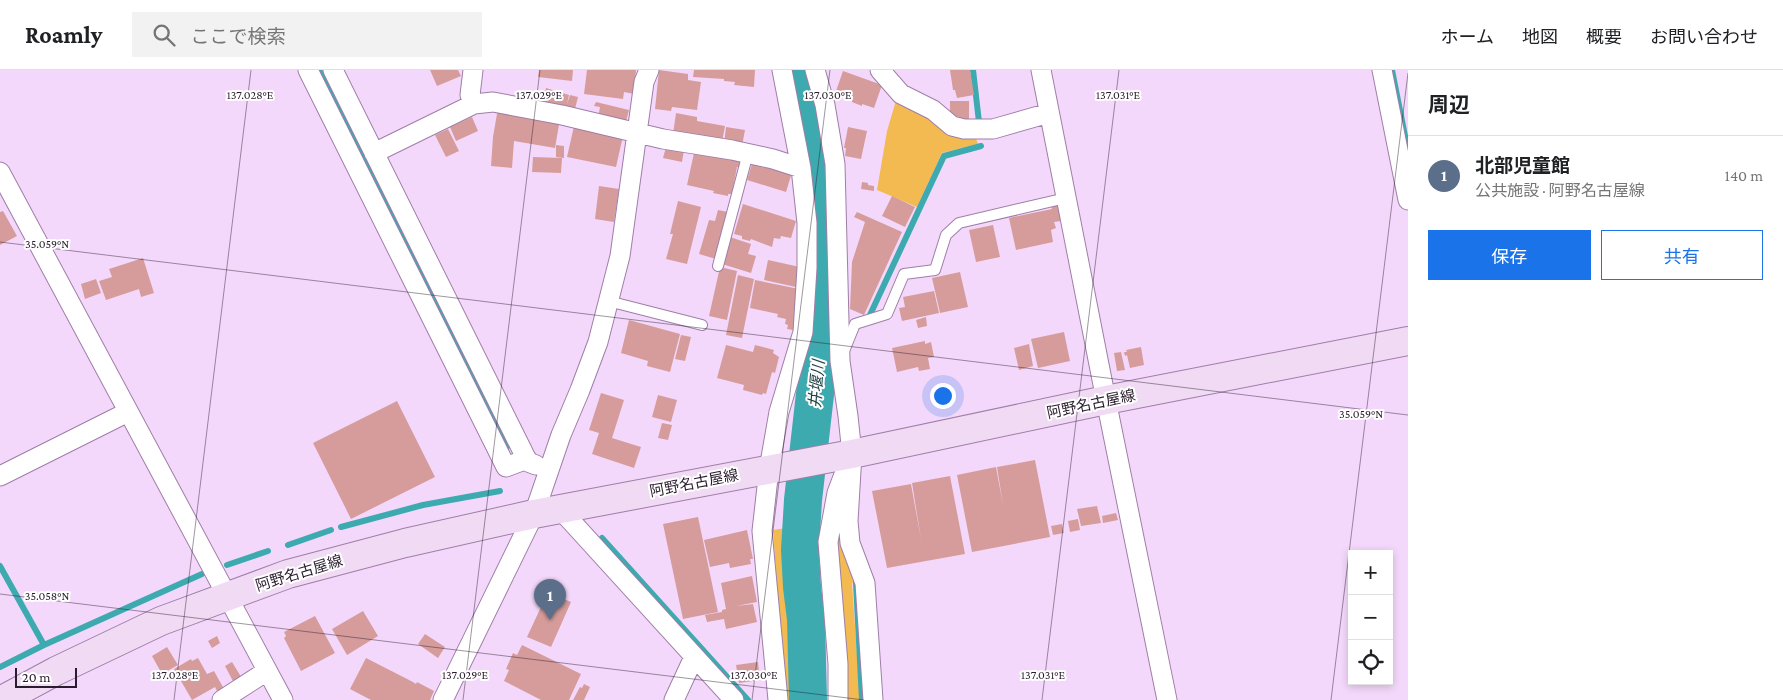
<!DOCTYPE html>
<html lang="ja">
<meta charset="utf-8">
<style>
body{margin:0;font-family:"Crimson Pro","Noto Sans JP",serif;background:#f2f2f2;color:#202124}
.controls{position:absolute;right:15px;bottom:15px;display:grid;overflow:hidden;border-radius:0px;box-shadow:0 2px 8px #0003}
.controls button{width:45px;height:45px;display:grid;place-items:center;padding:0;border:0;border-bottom:1px solid #e0e0e0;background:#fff;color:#202124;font:25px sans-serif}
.scale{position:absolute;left:15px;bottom:12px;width:62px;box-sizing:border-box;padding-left:5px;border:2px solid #291c2c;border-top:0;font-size:14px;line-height:18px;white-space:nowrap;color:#291c2c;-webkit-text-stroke:4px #fff;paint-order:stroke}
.you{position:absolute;left:942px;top:325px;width:18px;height:18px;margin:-12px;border:4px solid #fff;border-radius:50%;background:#1a73e8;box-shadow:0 0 0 8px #1a73e833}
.badge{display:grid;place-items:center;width:32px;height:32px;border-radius:50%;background:#1a73e8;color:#fff;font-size:16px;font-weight:700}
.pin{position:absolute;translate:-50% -41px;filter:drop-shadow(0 1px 2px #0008)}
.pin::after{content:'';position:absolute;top:26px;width:18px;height:15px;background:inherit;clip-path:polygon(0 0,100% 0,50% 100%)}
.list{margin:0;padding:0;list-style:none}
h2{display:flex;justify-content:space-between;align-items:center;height:65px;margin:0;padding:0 20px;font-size:21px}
h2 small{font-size:16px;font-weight:400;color:#757577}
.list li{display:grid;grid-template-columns:32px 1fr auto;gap:15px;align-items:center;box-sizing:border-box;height:80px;padding:0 20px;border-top:1px solid #e0e0e0}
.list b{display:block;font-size:19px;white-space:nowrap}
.list p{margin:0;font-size:16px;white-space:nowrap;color:#757577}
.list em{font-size:16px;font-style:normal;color:#757577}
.actions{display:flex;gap:10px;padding:15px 20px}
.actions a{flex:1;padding:11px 0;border:1px solid #1a73e8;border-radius:0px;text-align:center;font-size:18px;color:#1a73e8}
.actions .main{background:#1a73e8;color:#fff}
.icon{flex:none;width:28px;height:28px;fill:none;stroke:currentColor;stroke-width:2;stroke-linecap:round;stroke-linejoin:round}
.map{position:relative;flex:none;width:1408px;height:630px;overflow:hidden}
header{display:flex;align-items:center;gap:30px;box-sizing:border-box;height:70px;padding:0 25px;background:#fff;border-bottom:1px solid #e0e0e0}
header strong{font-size:24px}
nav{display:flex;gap:28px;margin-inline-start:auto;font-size:18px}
.search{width:350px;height:45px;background:#f2f2f2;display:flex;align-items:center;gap:12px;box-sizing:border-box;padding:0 18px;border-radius:0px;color:#757577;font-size:19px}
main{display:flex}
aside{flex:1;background:#fff}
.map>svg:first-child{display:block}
</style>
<header>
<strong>Roamly</strong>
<div class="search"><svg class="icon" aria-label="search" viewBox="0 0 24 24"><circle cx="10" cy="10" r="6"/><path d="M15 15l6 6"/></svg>ここで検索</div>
<nav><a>ホーム</a><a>地図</a><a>概要</a><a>お問い合わせ</a></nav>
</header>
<main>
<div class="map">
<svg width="1408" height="630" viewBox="0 0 1408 630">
<rect width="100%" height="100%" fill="#f4d8fb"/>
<!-- green -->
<path fill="#f3ba52" d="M897 27 975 66 978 74 942 83 917 137 877 120 887 61Z
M838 449 860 511 852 513 860 630H844L833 491Z
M793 457 803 630H785L773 460Z"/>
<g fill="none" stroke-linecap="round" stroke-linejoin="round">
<!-- stream -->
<path stroke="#3daab0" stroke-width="6" d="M319 0 507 377
M973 0 979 52
M1392 0 1408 81
M869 247 944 86 981 76
M341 457 423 435 500 421
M602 468 748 630
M288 475 331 460
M227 495 268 481
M0 496 44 575
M856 513 862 630
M0 597 44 575 202 504"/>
<!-- river -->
<path stroke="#3daab0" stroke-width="38" d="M799 0 817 83 825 220 820 280 803 430 800 480 802 517 806 549 808 630"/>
</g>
<!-- building -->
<path fill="#d69c9b" d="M430 0H458L461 6 437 16Z
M539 0H573L572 11 538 7Z
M587 0H636L634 24 624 22 623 29 584 24Z
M659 0 688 4V10L701 12 697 40 672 37 671 41 655 39Z
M694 0H755L754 17 734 15 735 12 724 11V9L693 7Z
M950 0H970L974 25 957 28 955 20H953Z
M843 1 882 15 874 38 862 34V36L852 32V30L835 24Z
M546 18 569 25 567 34 570 25 578 27 574 43 542 35Z
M950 31H969V49H950Z
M596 32 629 40 625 55 598 48 600 37 594 36Z
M498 38 560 49 555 78 514 71 512 98 491 96 493 67Z
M676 43 697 47V51L725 56 722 72 673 64Z
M472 47 478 61 456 71 450 57Z
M574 56 623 66 616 97 567 87Z
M726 57 745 60 742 76 724 74Z
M848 57 867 61 861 89 845 86 846 78H844Z
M448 59 459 81 446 87 435 65Z
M556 75 564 76V88L556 87Z
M666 77 684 80 682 92 663 88Z
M694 83 722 88 723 83 742 87 740 97H737L732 124H728V126L713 123 714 121 687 115Z
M533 87 562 88 561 103 532 102Z
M767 92 793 99 786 122 747 110 752 94 765 98Z
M862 112 868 113V115L874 116V121L861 119Z
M599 116 619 119 614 152 595 149Z
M892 126 915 137 905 157 882 146Z
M678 131 701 137 687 194 666 189 673 164H670Z
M743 134 796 151 791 168 781 166 780 169 774 168 772 177 751 169 750 171 742 169V166L734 164Z
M1058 135 1061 151 1054 152 1056 158 1051 160 1053 172 1016 180 1009 148 1052 139 1051 136Z
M718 140 728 142 716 189 699 184 709 150 715 151Z
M3 141 17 166 0 175V142Z
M857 142 902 162 864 245 850 239 852 192 865 152 854 147Z
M993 155 1000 187 976 192 969 160Z
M730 167 751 174 748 184 756 186 751 203 722 194Z
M143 188 154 223 141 227 139 219 106 230 99 211 112 207 109 199Z
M768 190 800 197 796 217 764 210Z
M720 197 737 201 727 250 709 246Z
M960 202 968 237 940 243 932 208Z
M738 205 754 209 742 268 726 265Z
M96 209 101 223 85 229 81 214Z
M755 210 799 219V230L793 260 787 259 788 255 785 254 786 249 777 247 778 244 750 238Z
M934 221 939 243 902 251 899 238 905 237 903 227Z
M926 247 927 256 918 258 916 250Z
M629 250 680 264 670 302 647 296 648 291 621 283Z
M1064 262 1070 291 1038 298 1031 269Z
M681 265 691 267 685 291 675 289Z
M925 271V274L931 272 934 287 928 288 930 299 919 301 918 297 897 302 892 278Z
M1029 274 1033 296 1019 300 1014 278Z
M726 275 753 282 755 275 774 280 773 283 779 287 775 303 772 302 766 324 763 323 762 325 743 320 744 315 717 308Z
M1141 277 1144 295 1130 298 1127 285 1125 286 1124 282H1127L1126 280Z
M1121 282 1125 300 1117 301 1114 283Z
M601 323 624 330 612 368 641 377 634 398 592 384 599 363 589 360Z
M658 325 677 330 671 352 652 347Z
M397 331 435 407 351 449 313 373Z
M662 353 672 355 668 370 658 368Z
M1035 390 1050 467 972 482 957 405 996 397 1003 435 997 397Z
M950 406 965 484 887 498 872 421 911 414 921 469 912 413Z
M1097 436 1101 453 1081 456 1077 439Z
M1116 443 1118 450 1103 453 1102 446Z
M698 447 718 542 683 549 663 454Z
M1078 449 1080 460 1070 462 1068 451Z
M1062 454 1064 463 1053 465 1051 456Z
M747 460 753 489H750L751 494 730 498 729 493 710 497 704 470Z
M752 506 757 532 736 536 753 534 757 552 726 559 724 549 707 552 705 545 722 542V540L726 539 721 513Z
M548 522 557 526V524L565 527 564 529 571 532 551 577 527 567Z
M363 541 378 566 347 585 332 559Z
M315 546 335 583 301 601 284 568 286 566 284 562Z
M425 564 445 577 438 588 418 574Z
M217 566 220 573 212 578 208 571Z
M522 575 581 604 569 630H541L504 611 509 600 506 599 513 583 517 585Z
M167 577 178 595 162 604 152 586Z
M198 588 207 604 214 601 224 619 218 623 215 617 192 630 174 599 191 589 192 591Z
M366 588 413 612 416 614 417 612 434 621 430 630H371L350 619Z
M232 592 243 610 235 615 225 596Z
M758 592 760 610 739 613 736 595Z
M584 614 590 617 584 630H573L580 617 582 618Z"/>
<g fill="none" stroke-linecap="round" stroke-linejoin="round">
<defs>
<path id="lane" d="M718 196 748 83
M608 231 702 255
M844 281 855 254 887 244 904 204 935 200 946 165 959 153 1066 128"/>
<path id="street" d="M308 0 506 397 527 389
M333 0 528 392 536 395
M815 0 825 35 835 94 840 291 848 346 852 384 848 451 850 473 865 513 873 630
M880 0 901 24 933 40 952 56 964 59H993L1049 43
M1041 0 1106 330 1167 630
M1382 0 1408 130
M474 34 493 32 562 45 663 69 732 80 773 89 801 98
M374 83 474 34 470 25 473 0
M0 102 283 630
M0 406 128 342
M560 439 734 630
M222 630 267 601
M443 630 534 444 561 365 580 320 598 272 620 186 644 12 649 0
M674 630 694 587
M778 630 762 461 769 399 779 342 803 262 807 198V153L801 98 782 0
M838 630V594L828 472 837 423 845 402"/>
<path id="secondary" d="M2 630 56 601 161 551 288 504 405 473 534 444 852 384 1106 330 1408 271"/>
</defs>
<!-- lane casing -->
<use href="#lane" stroke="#9f7ea7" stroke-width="12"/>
<!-- street casing -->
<use href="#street" stroke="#9f7ea7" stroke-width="21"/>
<!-- secondary casing -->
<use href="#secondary" stroke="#9f7ea7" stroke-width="30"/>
<!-- lane -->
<use href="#lane" stroke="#fff" stroke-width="10"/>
<!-- street -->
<use href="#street" stroke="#fff" stroke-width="19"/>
<!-- secondary -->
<use href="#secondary" stroke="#f0daf4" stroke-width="28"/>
</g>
<!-- ticks -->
<path fill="none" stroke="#291c2c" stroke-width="1" stroke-opacity="0.45" d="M0 172 1408 345M0 524 864 630M174 630 251 0M463 630 540 0M752 630 830 0M1042 630 1119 0M1331 630 1408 3"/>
<g text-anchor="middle" stroke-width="4" stroke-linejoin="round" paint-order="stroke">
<!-- street labels -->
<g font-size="15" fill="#291c2c" stroke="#fff">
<text transform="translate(1091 334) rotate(-12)" y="5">阿野名古屋線</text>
<text transform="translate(694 413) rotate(-11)" y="5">阿野名古屋線</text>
<text transform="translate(299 503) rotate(-17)" y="5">阿野名古屋線</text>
</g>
<!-- water labels -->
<g font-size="16" font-style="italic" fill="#1e3f41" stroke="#fff">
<text transform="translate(816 314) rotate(-85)" y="6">井堰川</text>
</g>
</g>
<g font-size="12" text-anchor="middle" fill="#291c2c" stroke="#fff" stroke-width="4" stroke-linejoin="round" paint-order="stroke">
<text x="250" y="29">137.028°E</text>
<text x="539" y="29">137.029°E</text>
<text x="828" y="29">137.030°E</text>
<text x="1118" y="29">137.031°E</text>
<text x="47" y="178">35.059°N</text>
<text x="1361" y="348">35.059°N</text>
<text x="47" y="530">35.058°N</text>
<text x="175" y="609">137.028°E</text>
<text x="465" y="609">137.029°E</text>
<text x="754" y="609">137.030°E</text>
<text x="1043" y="609">137.031°E</text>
</g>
</svg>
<div class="controls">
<button>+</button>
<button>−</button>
<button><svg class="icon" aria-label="locate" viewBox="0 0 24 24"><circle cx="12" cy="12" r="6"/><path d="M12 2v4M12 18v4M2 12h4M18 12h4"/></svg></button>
</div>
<div class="scale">20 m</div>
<div class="you"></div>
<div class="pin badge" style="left:550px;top:550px;background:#5c6f8a">1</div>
</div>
<aside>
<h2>周辺<small></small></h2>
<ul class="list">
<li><span class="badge" style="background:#5c6f8a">1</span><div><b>北部児童館</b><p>公共施設 · 阿野名古屋線</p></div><em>140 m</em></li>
</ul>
<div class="actions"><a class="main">保存</a><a>共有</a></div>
</aside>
</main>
